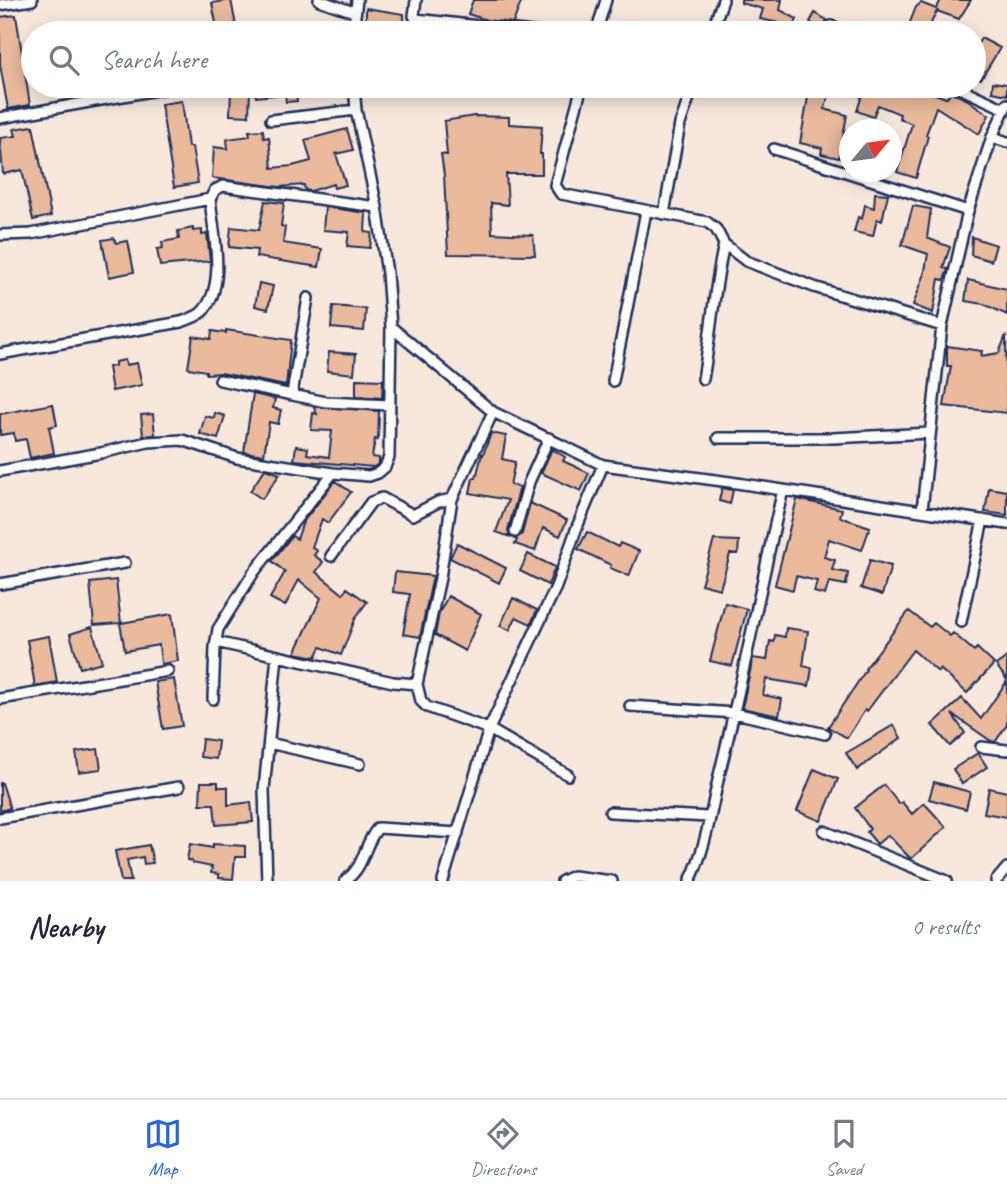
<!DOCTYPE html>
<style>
body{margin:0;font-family:Caveat,sans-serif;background:#f2f2f3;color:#1f2937}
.compass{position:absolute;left:839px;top:119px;width:63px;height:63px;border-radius:50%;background:#fff;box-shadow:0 4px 18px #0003;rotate:61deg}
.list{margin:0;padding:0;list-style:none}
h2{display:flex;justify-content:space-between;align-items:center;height:91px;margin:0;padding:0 28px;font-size:30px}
h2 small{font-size:23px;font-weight:400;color:#747a83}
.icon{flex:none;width:38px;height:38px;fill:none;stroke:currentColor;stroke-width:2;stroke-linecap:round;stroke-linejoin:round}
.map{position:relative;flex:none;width:1007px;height:881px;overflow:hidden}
.search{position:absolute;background:#fff;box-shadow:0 4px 18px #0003;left:21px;right:21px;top:21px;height:77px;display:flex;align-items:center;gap:18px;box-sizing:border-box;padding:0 24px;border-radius:38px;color:#747a83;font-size:26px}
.sheet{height:217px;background:#fff}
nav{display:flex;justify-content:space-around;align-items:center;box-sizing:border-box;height:98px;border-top:2px solid #e0e1e3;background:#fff;font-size:19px;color:#747a83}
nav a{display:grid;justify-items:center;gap:4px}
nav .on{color:#2563eb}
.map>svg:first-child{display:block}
</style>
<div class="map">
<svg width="1007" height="881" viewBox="0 0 1007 881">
<rect width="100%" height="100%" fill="#f8e8dc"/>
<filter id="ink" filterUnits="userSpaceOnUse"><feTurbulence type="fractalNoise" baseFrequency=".0143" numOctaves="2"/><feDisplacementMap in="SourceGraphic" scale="14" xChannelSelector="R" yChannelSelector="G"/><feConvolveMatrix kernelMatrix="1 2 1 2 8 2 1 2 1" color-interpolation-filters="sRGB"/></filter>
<g filter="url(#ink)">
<!-- building -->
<path fill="#ebba9c" stroke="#1b2f5e" stroke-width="2" d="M231 0 237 31 218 33 212 3Z
M473 0H522L513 23 487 20 468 14Z
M741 0H782L780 10 797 19 792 33H775L779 23 760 19 763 9 741 3Z
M941 0H971L959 19 937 11 926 33H911L907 30 916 7 921 3 936 9Z
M366 8 404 14V28L366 22Z
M815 13 827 20 821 29 810 22Z
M16 15 30 105 8 109 0 65V17Z
M981 38 1000 48 981 79 974 76V51Z
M993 82 1007 84V95L992 92Z
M254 86H304V91L296 92 297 101 286 102 285 94 256 97Z
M783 86H815L814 88 830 94 824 109 847 115 839 158 821 154 822 148 800 143 808 97Z
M865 86H876L887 90 889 86H913L946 98 951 92 968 100 989 115 979 134 936 107 926 135 928 136 916 178 897 172 912 124 899 118 900 114 878 105 873 117 857 111Z
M231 90 250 91 249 116 230 115Z
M182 101 188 147H192L198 183 174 187 161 104Z
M474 116 509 117V124L542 126 540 154H542V174H506L508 205 491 203 492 233 533 235 535 255 448 254 444 175 441 154 447 155 444 121Z
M33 126 51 216 33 220 22 170 3 174 0 138 16 136 14 129Z
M347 129 353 150 336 154 346 185 334 188 333 184 311 191 305 190 304 185 279 187 212 178 214 147 228 149 227 139 250 136 249 131 263 130 264 138 269 137 272 168 292 166 311 161 305 140Z
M875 193 888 194 882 221 877 219 873 236 854 232 858 217 862 219 865 205 874 208Z
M265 201 284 203 281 226 285 227 283 243 322 249 319 267 256 257 257 250 229 247 231 227 259 230Z
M913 206 931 209 927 238 950 247 943 268 948 269 947 272 944 280 939 279 933 313 913 305 924 276 928 254 902 245Z
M325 207 366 213 365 232 372 233 370 248 347 246 349 232 323 230Z
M193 228V231L202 230V235L207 234 210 261 160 266 157 249 163 248 162 242 179 239 178 231Z
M972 237 996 245 991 261 971 255Z
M114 238 116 243 128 241 134 272 109 277 102 240Z
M968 280 1007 289V315L984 304 965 301Z
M259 283 273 286 268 309 255 306Z
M333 306 366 309 364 331 331 328Z
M226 330 291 340 286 386 221 373 206 374V371L188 368 193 336 211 339 212 331 226 333Z
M1006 335 1007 413 944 406 951 366H947V346L982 351 981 356 999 353Z
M329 352 356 354 354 374 327 371Z
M125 360 126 365 137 363 142 385 112 391 108 367 115 366V362Z
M356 379 383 380 382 398 356 396Z
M253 394 275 399 273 408 281 410 278 424 269 422 264 455 244 452Z
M53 404 57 425 49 427 54 453 30 458 26 439 15 441 14 433 0 435V414Z
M313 406 379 411 378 440 375 439 372 457 379 458V463L374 467 294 460 296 446 308 448 307 454 329 457 332 431 311 430 313 413 317 414Z
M215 413 225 416 218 439 200 434 205 416 214 418Z
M153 414 155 435 143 436 141 415Z
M491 433 506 436 502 459 515 462 510 485 520 487 508 530 510 537 496 532 508 500 470 493 473 478H476L482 454 483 455Z
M552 449 565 457 563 461 589 473 581 491 541 473Z
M265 469 280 474 262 499 250 491Z
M335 481 351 492 328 523 322 519 312 547 317 551 314 555 323 562 316 572 343 594 347 588 367 602 356 617 341 655 321 647 316 657 295 653 321 598 299 580 285 606 270 598 285 572 272 561 292 536 297 539 303 522Z
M722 488 733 490 730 504 719 501Z
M989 488 1007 491V515L985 512Z
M797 499 842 509 840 517 870 527 862 550 829 539 824 557 835 560 832 570 848 573 846 585 829 582 825 595 814 592 817 581 796 576 793 590 775 585Z
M530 503 567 520 560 536 543 528 535 551 515 544 517 540 515 539 522 534Z
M587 532 618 547 620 543 639 551 629 576 610 568 611 565 578 549Z
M714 540 739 541 738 554H730L720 589 701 584Z
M457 543 506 568 499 583 450 558Z
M528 554 555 567 548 585 520 571Z
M870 560 891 566 882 595 861 588Z
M395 572 433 576 420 637 403 634 410 594 393 592Z
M116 580 121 623 172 614 178 661 161 664 159 645 125 651 120 623 94 625 90 583Z
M448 596 481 614 465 651 435 635 439 613Z
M513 598 537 610 531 624 516 617 510 630 500 626Z
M725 603 747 609 732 666 710 661Z
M909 611 930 627 934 623 950 636 953 633 974 651 977 648 994 664 967 693 940 669 938 672 913 650 867 711 865 710 847 738 828 727 866 670 865 669Z
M92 627 102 662 80 668 70 634Z
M786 628 808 631 803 666 812 668 809 686 766 679 763 695 782 699 779 716 742 708 753 658 767 660 770 641 774 642 775 635 785 637Z
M49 636 57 682 35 686 27 640Z
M1007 657V680L996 665Z
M174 679 182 726 163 729 155 682Z
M1007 681V725L995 742 991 741 952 714 965 733 950 746 932 725 962 698 981 719Z
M894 725 901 738 857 770 846 753Z
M202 739 218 741 216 759 200 757Z
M98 749 101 769 79 772 76 752Z
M978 753 987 767 962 784 953 769Z
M814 769 838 779 821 821 797 811Z
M201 782H218V787H228V805L251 802 253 822 216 825 214 804H200Z
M934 782 970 792 966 809 929 799Z
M0 783H2L10 808 0 811Z
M884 785 899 804 902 802 912 814 924 803 946 827 911 859 888 835 877 844 867 832 870 829 855 808Z
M989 788 1007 792V817L984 813Z
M190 844 213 848V844L245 846V857H235L233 879 219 878V874L211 873 212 867 192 863V861L187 860Z
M149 845 153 863 144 864 143 857 127 860 131 881H121L115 851Z"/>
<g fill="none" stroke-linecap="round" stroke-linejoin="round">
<defs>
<path id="street" d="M319 0 354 12
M416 0 414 16 416 19 542 33
M0 5 32 0
M353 33 357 0
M596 33 606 0
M711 33 723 0
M826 33 831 26 845 33
M582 86 555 185 561 194 707 222 716 229 724 244 746 261 814 287 942 326
M955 86 1005 109
M0 118 179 86
M271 120 356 110
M992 137 1007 142
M774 149 968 211
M664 214 680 124 693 86
M0 235 31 234 210 199
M391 327 493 412 603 465 730 482 1007 524
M0 354 181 322C187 320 196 317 201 313 228 287 213 232 210 199L215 190 223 186 377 207
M703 379C711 334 714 288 724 244
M220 380 326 402 390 405
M613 381 646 211
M292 394 308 298
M493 412 452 499 440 578 417 684 421 701 427 707 489 729 568 775
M718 438H833L930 433
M0 471 101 453 148 442 182 440 237 458 333 473 369 476 378 473 385 467 389 457 391 327 387 273 377 207 356 110 354 86
M922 510 942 326 968 211 992 137 1007 104
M515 532 529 482 549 438
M331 556 371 502 382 498 413 515 438 502 452 499
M0 584 125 563
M961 622 983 520
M216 642 393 682 417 684
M0 699 168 671
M213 699 215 647 218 629 254 572 333 473
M630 706 735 713 825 734
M269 743 360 764
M981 747 1007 750
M610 812 709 817
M0 818 179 787
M824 831 947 881
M267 881 264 790 277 656
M345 881C367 864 362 846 378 828L458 833
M443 881 489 729 556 587 577 527 603 465
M562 881 573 876 612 881
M690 881C707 846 712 804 721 767 744 675 761 582 783 490
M996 881 1007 868"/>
</defs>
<!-- street casing -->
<use href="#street" stroke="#1b2f5e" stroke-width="14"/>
<!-- street -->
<use href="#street" stroke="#fdfcf7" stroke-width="9"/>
</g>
</g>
</svg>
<svg class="compass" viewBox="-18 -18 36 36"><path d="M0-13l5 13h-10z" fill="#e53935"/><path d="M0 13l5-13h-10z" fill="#747a83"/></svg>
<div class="search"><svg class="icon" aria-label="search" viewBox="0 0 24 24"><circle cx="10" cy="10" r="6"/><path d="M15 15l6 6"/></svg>Search here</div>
</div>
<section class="sheet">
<h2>Nearby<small>0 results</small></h2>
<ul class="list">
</ul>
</section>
<nav>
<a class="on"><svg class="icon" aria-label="map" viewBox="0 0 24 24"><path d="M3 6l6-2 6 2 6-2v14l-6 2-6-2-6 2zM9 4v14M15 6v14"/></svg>Map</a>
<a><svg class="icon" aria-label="directions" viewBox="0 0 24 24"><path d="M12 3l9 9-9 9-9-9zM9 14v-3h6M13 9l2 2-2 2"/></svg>Directions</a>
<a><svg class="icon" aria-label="saved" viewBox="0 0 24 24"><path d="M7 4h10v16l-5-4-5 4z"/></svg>Saved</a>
</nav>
